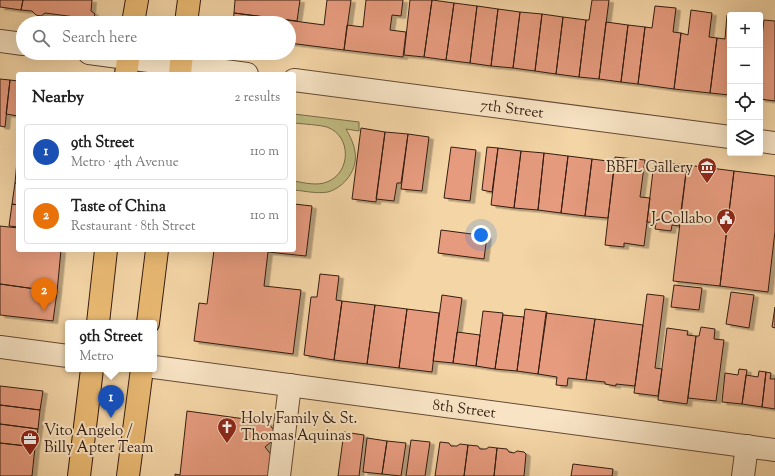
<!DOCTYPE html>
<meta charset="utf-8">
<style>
body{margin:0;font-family:"Sorts Mill Goudy",serif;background:#f2f2f2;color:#222}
.controls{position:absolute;right:12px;top:12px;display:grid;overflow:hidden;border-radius:4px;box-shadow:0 4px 16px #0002}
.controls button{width:36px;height:36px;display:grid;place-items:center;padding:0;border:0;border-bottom:1px solid #e0e0e0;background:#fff;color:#222;font:20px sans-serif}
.you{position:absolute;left:481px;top:235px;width:14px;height:14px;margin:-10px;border:3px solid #fff;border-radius:50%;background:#1a73e8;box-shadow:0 0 0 6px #1a73e833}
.badge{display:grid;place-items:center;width:26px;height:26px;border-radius:50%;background:#0f766e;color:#fff;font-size:13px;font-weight:700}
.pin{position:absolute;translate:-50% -33px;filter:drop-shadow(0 1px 2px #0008)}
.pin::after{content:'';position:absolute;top:21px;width:14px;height:12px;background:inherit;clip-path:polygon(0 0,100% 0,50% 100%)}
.popup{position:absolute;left:65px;top:320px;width:92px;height:52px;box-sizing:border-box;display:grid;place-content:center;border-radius:4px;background:#fff;filter:drop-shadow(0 1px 3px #0005);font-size:13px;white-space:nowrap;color:#767676}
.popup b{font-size:15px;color:#222}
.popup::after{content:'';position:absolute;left:50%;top:100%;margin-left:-8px;border:8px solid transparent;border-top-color:#fff}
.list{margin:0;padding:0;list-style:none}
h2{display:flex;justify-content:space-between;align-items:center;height:52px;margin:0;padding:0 16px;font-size:17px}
h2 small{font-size:13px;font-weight:400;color:#767676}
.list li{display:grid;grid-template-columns:26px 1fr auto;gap:12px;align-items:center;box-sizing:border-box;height:56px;margin:0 8px 8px;padding:0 8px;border:1px solid #e0e0e0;border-radius:4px}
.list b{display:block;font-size:15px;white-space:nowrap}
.list p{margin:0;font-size:13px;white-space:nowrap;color:#767676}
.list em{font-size:13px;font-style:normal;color:#767676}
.icon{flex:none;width:22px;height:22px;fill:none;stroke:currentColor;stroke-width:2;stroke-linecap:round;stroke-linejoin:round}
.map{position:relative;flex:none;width:775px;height:476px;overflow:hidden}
.search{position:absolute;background:#fff;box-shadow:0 4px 16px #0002;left:16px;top:16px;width:280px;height:44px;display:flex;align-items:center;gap:10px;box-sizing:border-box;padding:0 14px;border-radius:22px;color:#767676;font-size:15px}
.panel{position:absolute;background:#fff;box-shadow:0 4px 16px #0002;left:16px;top:72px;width:280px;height:180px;border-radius:4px}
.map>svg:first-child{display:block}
</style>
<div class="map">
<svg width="775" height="476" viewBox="0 0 775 476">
<defs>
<filter id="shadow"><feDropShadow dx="4.5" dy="2.5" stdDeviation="0" flood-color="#0004"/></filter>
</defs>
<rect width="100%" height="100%" fill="#f4d5a6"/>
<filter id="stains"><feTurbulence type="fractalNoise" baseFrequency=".005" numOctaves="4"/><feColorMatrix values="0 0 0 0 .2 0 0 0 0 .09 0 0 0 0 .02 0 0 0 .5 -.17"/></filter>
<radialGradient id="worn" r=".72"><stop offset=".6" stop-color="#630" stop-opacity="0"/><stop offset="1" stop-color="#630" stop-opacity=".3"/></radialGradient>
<!-- green -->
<path fill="#c1bc82" stroke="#7a6c49" d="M294 114 359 122V131L346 129C350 136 354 144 355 152 358 169 345 187 328 192 317 194 305 191 294 190V181C305 183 317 186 327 182 351 173 352 136 327 127 320 125 303 124 294 123Z"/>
<!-- building -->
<path fill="#e69b7e" stroke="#341c10" filter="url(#shadow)" d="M0 0H23L21 10 0 7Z
M23 0H92L91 11 95 14 94 17 88 21 83 18 45 13 41 16 36 15 32 11 21 10Z
M235 0H300L297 21 234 13Z
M327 0H351L344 50 289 43V23H233L234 13 324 25Z
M366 0H403L401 16 392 15 390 30 406 32 403 57 344 50 347 25 363 27Z
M410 0H432L424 57 404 55Z
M432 0 454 3 446 60 424 57Z
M592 0H609L599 79 579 77 586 20H589Z
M454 3 477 6 470 63 446 60Z
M477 6 498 9 491 66 470 63Z
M655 6 676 8 673 32 681 33 674 89 638 84 645 27 652 28Z
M498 9 520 12 513 68 491 66Z
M691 10 712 13 709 37 717 38 710 93 674 89 681 33 688 35Z
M520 12 542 14 535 71 513 68Z
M542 14 563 17 556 74 535 71Z
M727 15 730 16V95L710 93 717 38 725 39Z
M563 17 586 20 579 77 556 74Z
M764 20 775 21V101L760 99V43L761 44Z
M606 22 628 25 621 82 599 79Z
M628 25 645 27 638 84 621 82Z
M0 79 10 80 5 127 0 126Z
M10 80 18 81V116L6 114Z
M361 128 385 132 376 202 352 199Z
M385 132 408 134 401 183H397L394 201 376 199Z
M408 134 429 137 422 191 401 189Z
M451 147 476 150 470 201 444 198Z
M487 147 498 148 492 192 482 190Z
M498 148 521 151 514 208 491 205Z
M521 151 544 153 538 210 514 208Z
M544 153 568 156 561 213 538 210Z
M568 156 592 159 585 216 561 213Z
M615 157 645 160 640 197 650 198 644 246 624 243V247L605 245Z
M592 159 615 162 608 218 585 216Z
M17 161H18V183H15Z
M654 162 687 165 679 226 672 225 671 231 655 229 656 223 647 222Z
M687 165 734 171 720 286 673 281Z
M734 171 775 176V231L768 292 720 286Z
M15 183H18V205L12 204Z
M12 204 18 205V227L9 226Z
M294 204 312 206 306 256 268 252 264 286 301 290 293 354 194 341 199 303 207 304 214 250H294Z
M0 226 18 228V250H61L57 292 0 284Z
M441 230 487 236 484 259 438 253Z
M320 274 339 276 336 300 342 301 334 360 304 355 311 297H317Z
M0 284 57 292 53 321 0 315Z
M674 285 702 288 699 310 671 307Z
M731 292 754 295 749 328 726 324Z
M647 294 664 296 655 368 662 369 658 396 634 393Z
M442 295 462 298 453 363 433 361Z
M342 301 375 305 367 364 334 360Z
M375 305 407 309 399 368 367 364Z
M775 307V328L772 327Z
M407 309 439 313 432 372 399 368Z
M525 309 547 312 538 374 517 371Z
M483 311 503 313 495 369 476 366Z
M546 313 595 319 586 380 568 378 567 386 556 385 557 377 538 374Z
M503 315 524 317 517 371 495 369Z
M595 319 643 325 635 386 616 384V386L605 384V382L586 380Z
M701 327 715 329 714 339 724 340 716 401 688 398 696 336H699Z
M667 328 688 331 687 335 696 336 687 404 658 400Z
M457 332 480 335 476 366 453 363Z
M739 369 747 370 742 404 722 402 725 373 738 375Z
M759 371 766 372 762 407 742 404 746 375 758 377Z
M766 372 771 373 770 379H775V409L762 407Z
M0 386 43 391 40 410 0 405Z
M0 405 40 410 38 429 0 424Z
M187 411 267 422 274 430 272 441 265 447 273 457 270 476H175V474L180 475Z
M0 424 38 429 35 447 0 443Z
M344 432 364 435 359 476H338Z
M367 438 387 441 382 474 363 472Z
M411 440 430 442 425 476H406Z
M387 441 406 443 401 476 382 474Z
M440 442 449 443 451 446H457L460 444 468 445 464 476H435Z
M0 443 35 447 32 476H0Z
M468 445 478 446 480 449H486L489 447 497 448 494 476H464Z
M497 448 507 449 509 452 514 453 517 451 524 452 526 454 524 476H494Z
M573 464 613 469 612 476H571Z"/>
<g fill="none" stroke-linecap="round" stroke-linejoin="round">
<defs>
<g id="minor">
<path d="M0 41 23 44"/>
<path d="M89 53 247 74"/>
<path id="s1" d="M294 80 730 137"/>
<path d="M760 141 775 143"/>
<path d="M0 347 68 356"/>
<path id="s2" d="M154 367 775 450"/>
<path d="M279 476 290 385"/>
<path d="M743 476 747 446"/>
</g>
<path id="major" d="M133 23 137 0
M186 23 189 0
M126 74 129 53
M180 74 182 53
M98 323 106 250
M148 323 157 250
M79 476 92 369
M128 476 142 369"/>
</defs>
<!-- minor casing -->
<use href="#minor" stroke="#644a36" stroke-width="24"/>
<!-- major casing -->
<use href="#major" stroke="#341c10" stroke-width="24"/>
<!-- minor -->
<use href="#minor" stroke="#f8e4c5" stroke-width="22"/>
<!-- major -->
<use href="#major" stroke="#eaba73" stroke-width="22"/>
</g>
<!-- icons -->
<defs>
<symbol id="museum-pin" viewBox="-11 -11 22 30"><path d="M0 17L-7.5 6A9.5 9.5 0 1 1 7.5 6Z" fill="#8f2418" stroke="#f8e4c5"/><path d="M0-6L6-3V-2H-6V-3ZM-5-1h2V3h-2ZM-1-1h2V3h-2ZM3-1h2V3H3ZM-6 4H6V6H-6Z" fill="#fff"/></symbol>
<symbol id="civic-pin" viewBox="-11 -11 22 30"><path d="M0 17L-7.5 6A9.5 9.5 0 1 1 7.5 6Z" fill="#8f2418" stroke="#f8e4c5"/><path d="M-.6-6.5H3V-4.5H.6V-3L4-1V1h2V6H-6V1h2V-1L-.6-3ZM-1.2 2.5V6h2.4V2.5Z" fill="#fff"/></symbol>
<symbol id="church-pin" viewBox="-11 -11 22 30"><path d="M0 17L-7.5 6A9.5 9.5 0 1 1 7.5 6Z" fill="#8f2418" stroke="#f8e4c5"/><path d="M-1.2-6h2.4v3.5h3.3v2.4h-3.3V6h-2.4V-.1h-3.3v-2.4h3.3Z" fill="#fff"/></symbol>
<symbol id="office-pin" viewBox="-11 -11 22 30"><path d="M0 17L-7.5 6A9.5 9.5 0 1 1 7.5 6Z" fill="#8f2418" stroke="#f8e4c5"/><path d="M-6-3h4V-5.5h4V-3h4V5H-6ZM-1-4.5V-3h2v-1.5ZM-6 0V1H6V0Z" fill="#fff"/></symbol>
</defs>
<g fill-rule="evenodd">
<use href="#museum-pin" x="696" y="156" width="22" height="30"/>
<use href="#civic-pin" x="715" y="207" width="22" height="30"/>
<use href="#church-pin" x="216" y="416" width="22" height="30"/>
<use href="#office-pin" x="19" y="428" width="22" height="30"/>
</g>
<g text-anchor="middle" stroke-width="4" stroke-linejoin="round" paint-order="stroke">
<!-- street labels -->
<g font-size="15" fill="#341c10" stroke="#f8e4c5">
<text dy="5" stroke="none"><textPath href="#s1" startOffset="220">7th Street</textPath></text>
<text dy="5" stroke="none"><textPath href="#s2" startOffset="313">8th Street</textPath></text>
</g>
<!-- poi labels -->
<g font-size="15" fill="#341c10" stroke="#f8e4c5" text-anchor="end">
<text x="693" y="172">BBFL Gallery</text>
<text x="712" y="223">J-Collabo</text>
<text x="241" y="423" text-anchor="start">Holy Family &amp; St.<tspan x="241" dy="17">Thomas Aquinas</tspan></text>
<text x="44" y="435" text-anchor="start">Vito Angelo /<tspan x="44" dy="17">Billy Apter Team</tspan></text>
</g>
</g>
<rect width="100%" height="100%" filter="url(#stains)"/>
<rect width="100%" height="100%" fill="url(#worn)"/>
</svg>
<div class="controls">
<button>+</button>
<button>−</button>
<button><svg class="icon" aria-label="locate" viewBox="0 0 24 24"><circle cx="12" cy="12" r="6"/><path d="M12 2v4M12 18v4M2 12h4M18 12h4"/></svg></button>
<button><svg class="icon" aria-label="layers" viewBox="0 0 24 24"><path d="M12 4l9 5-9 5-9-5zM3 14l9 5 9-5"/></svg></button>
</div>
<div class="you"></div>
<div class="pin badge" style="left:111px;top:418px;background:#1a4fb4">1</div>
<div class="popup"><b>9th Street</b>Metro</div>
<div class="pin badge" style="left:44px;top:311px;background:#e8710a">2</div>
<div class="search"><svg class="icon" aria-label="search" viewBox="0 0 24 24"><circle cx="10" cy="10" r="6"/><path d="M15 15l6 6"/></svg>Search here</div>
<section class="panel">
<h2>Nearby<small>2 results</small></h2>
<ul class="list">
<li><span class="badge" style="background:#1a4fb4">1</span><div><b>9th Street</b><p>Metro · 4th Avenue</p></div><em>110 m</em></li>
<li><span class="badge" style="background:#e8710a">2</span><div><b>Taste of China</b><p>Restaurant · 8th Street</p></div><em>110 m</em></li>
</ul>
</section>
</div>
